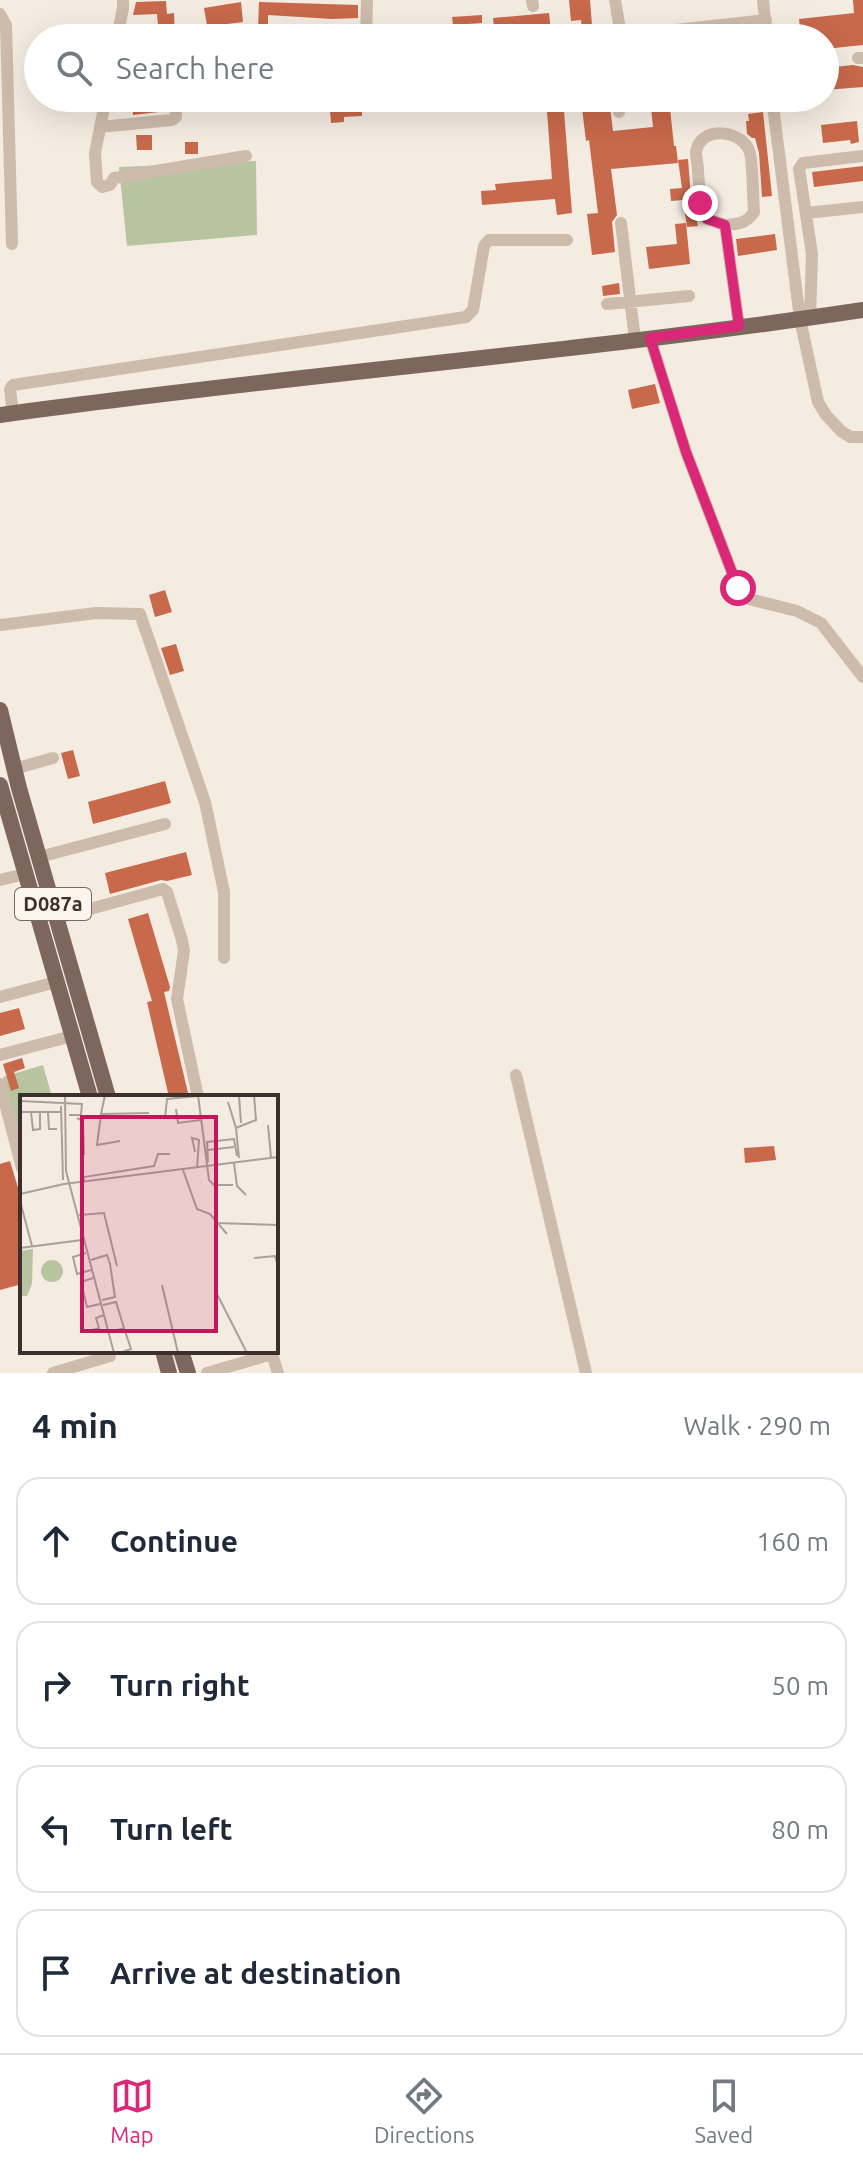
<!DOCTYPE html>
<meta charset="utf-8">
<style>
body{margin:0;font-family:Ubuntu,sans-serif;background:#f2f2f3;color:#1f2937}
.stop{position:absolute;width:24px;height:24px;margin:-18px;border:6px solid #db2777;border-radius:50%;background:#fff}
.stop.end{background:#db2777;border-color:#fff;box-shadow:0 2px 8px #0008}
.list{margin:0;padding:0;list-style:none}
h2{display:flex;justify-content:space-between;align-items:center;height:104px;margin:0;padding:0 32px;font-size:34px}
h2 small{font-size:26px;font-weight:400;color:#747a83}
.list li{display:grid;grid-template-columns:52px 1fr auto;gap:24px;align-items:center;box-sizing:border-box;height:128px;margin:0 16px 16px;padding:0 16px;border:2px solid #e0e1e3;border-radius:24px}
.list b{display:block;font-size:30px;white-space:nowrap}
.list em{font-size:26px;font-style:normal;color:#747a83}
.icon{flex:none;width:44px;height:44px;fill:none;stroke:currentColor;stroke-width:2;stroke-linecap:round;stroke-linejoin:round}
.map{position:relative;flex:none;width:863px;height:1373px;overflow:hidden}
.search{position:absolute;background:#fff;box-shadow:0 8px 32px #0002;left:24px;right:24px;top:24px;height:88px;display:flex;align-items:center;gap:20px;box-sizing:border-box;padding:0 28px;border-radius:44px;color:#747a83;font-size:30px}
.sheet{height:680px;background:#fff}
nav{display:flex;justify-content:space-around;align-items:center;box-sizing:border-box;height:112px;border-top:2px solid #e0e1e3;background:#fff;font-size:22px;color:#747a83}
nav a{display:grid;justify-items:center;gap:4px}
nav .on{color:#db2777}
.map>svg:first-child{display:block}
</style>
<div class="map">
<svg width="863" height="1373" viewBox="0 0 863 1373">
<rect width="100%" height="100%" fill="#f4ebe1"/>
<!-- green -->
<path fill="#b8c4a0" d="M256 161 257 235 127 246 119 167Z
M43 1065 52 1097H22V1143L3 1077Z"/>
<!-- building -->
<path fill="#c8694b" d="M569 0H590L593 38H583L581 20 571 21Z
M853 0H863V45L825 49V38H801L799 19 854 13Z
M166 1 167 14 174 13 175 38H159L157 14 133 15 136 2Z
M241 2 243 22 219 25 220 29 208 31 204 8Z
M259 2 358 5V18L332 19 268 15V28L258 27Z
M549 13 551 32 538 34V26L505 29V38H495L493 18Z
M482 15V23L453 25 452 17Z
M853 65 863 67V87L825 90V68Z
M132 98H166L167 111 133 115Z
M329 98H369L370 111H362V116L344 117V122L331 123Z
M546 98H563L572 213 557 215 555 199 482 205 481 191 496 190 495 184 552 179Z
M595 98H609L613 131 653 127 650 98H711V104L670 108 674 146H676L678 163 611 169 617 215 612 222 615 252 592 255 587 214 598 213 589 140 586 141 581 100Z
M763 112 772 196 762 197 759 153 755 138H752L747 134 746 121H749L748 114Z
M857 121 859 142 851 144 850 140 823 143 821 125Z
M136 135H152V150H137Z
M185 142H198V154H185Z
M688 159 691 197 698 226 687 227 683 200 671 201 670 189 682 188 678 160Z
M863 166V181L814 187 812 172Z
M686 223 690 264 649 269 646 247 677 244 675 224Z
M775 234 777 250 738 256 736 239Z
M619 283 620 294 603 296 602 286Z
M655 384 660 403 632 409 628 390Z
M165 590 172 612 155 617 149 595Z
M176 644 184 671 170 675 161 648Z
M73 750 80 776 68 779 61 753Z
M165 781 171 803 93 824 88 802Z
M186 852 192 875 167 881 161 880 110 894 105 873Z
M148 913 170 987 169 991 164 992 189 1097H169L147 1002 152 1001 128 919Z
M19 1008 25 1029 0 1036V1013Z
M22 1058 25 1068 14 1072 19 1088 11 1091 3 1064Z
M774 1146 776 1160 745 1163 744 1148Z
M10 1161 22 1201V1203L18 1204 22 1217V1284L0 1290V1164Z"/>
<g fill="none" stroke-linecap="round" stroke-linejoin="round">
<!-- minor -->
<path stroke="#cdbbac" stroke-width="12" d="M532 0 533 6
M615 0 621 36 766 20
M763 0 767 38
M0 14 6 25 12 244
M117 38 123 8V0
M366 38 367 0
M858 58H863
M106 98 95 153 97 182 102 187 110 185 114 178 246 156
M618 98 619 112
M772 98 800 319 818 402 826 415 841 431 850 437H863
M100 127 172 120 176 117 175 98
M806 213 863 207
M621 223 635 340
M725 225 707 219C700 203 699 188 698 171 698 165 696 158 696 152 700 126 740 129 749 150 753 157 753 201 754 212 746 224 738 224 725 225L739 326
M607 304 689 296
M810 318 812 254 799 169 803 163 863 156
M650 338 686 452 738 588 749 599 797 611 821 623 863 677
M13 414 10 389 13 385 466 317 473 310 484 246 489 240H567
M0 625 96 613 140 614 205 802 224 892V958
M14 769 53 758
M39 857 165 824
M0 880 25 874
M57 918 163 889 167 892 182 940 184 951 177 999 198 1097
M0 997 56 982
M0 1055 72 1036
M516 1075 586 1373
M0 1084 22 1168
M53 1373 110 1356V1351
M207 1373 272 1354 278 1373"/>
<!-- major -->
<path stroke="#7d675c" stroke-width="16" d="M0 415C287 375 576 353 863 310
M0 710 19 788 108 1097
M0 785 90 1097
M163 1351 169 1373
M181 1351 188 1373"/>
</g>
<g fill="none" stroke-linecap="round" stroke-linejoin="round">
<!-- route -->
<path stroke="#db2777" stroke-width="10" d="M700 203 707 219 725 225 739 326 650 338 686 452 738 588"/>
</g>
<g text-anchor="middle" stroke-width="8" stroke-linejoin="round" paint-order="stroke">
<!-- shield labels -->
<rect fill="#fbf5ee" stroke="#756b66" stroke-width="2" x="15" y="888" width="76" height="32" rx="6"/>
<g font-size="20" font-weight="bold" fill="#3b302b">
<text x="53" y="911">D087a</text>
</g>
</g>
<!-- overview -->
<g transform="translate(20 1095)">
<rect width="258" height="258" fill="#f4ebe1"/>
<path d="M13 154 12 189 7 201H0V156ZM21 176a11 11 0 1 1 22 0a11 11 0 1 1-22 0Z" fill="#b8c4a0"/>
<path fill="none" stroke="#aaa098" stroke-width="2" d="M45 0 46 76 94 258M85 0 81 19 129 18M178 0 189 85 194 90H213M219 1 221 28M0 6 62 9 61 20H49M208 7 216 33M41 11 43 85M156 14 158 28 181 25M0 17H42M11 17 13 35 20 34V17M28 18 29 34H37M81 19 77 50 100 46M57 23 63 26 64 60M145 23 147 4 178 1M248 30 251 63M188 55 214 52M175 57 172 43 179 45 177 73M219 63 216 33 236 25 234 0M188 67 187 47 214 44 217 61M214 68 217 91 226 100M163 75 177 114 190 119 207 139M64 86V82L134 71 138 59H150M0 99 44 89 258 62M0 106 12 151M59 120 84 118 97 171M197 128 258 130M0 153 62 145M66 158 53 162 57 179 71 175M234 163 255 161 258 171M71 165 87 160 90 169 95 202 82 205M73 183 61 187 67 212 80 209M142 190 158 258M197 199 227 258M83 210 96 207 104 233M67 237 79 233 76 223 84 220M91 237 104 233 111 254 100 258"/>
<path fill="#c2185b" fill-opacity="0.15" stroke="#c2185b" stroke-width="4" d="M62 22H196V236H62Z"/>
<rect width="258" height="258" fill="none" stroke="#3b302b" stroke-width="4"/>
</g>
</svg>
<div class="stop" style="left:738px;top:588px"></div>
<div class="stop end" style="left:700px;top:203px"></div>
<div class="search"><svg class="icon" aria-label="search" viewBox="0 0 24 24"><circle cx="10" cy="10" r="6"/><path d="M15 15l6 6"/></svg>Search here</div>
</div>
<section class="sheet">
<h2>4 min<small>Walk · 290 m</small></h2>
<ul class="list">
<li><svg class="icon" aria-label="ahead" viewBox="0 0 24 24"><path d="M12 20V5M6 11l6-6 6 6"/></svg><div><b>Continue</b></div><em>160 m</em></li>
<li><svg class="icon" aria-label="right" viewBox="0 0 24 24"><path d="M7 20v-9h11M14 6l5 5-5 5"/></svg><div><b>Turn right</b></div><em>50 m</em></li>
<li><svg class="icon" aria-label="left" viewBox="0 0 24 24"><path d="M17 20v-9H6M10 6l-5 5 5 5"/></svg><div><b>Turn left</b></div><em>80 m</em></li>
<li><svg class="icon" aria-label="arrive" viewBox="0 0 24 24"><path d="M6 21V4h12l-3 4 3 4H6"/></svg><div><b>Arrive at destination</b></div></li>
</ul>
</section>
<nav>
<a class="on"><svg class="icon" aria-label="map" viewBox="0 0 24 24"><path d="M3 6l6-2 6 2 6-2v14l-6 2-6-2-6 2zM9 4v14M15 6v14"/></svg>Map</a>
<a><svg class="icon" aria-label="directions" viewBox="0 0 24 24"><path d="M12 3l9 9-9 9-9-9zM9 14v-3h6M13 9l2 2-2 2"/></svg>Directions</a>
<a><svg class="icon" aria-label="saved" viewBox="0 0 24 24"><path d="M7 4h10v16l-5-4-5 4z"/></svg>Saved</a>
</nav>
